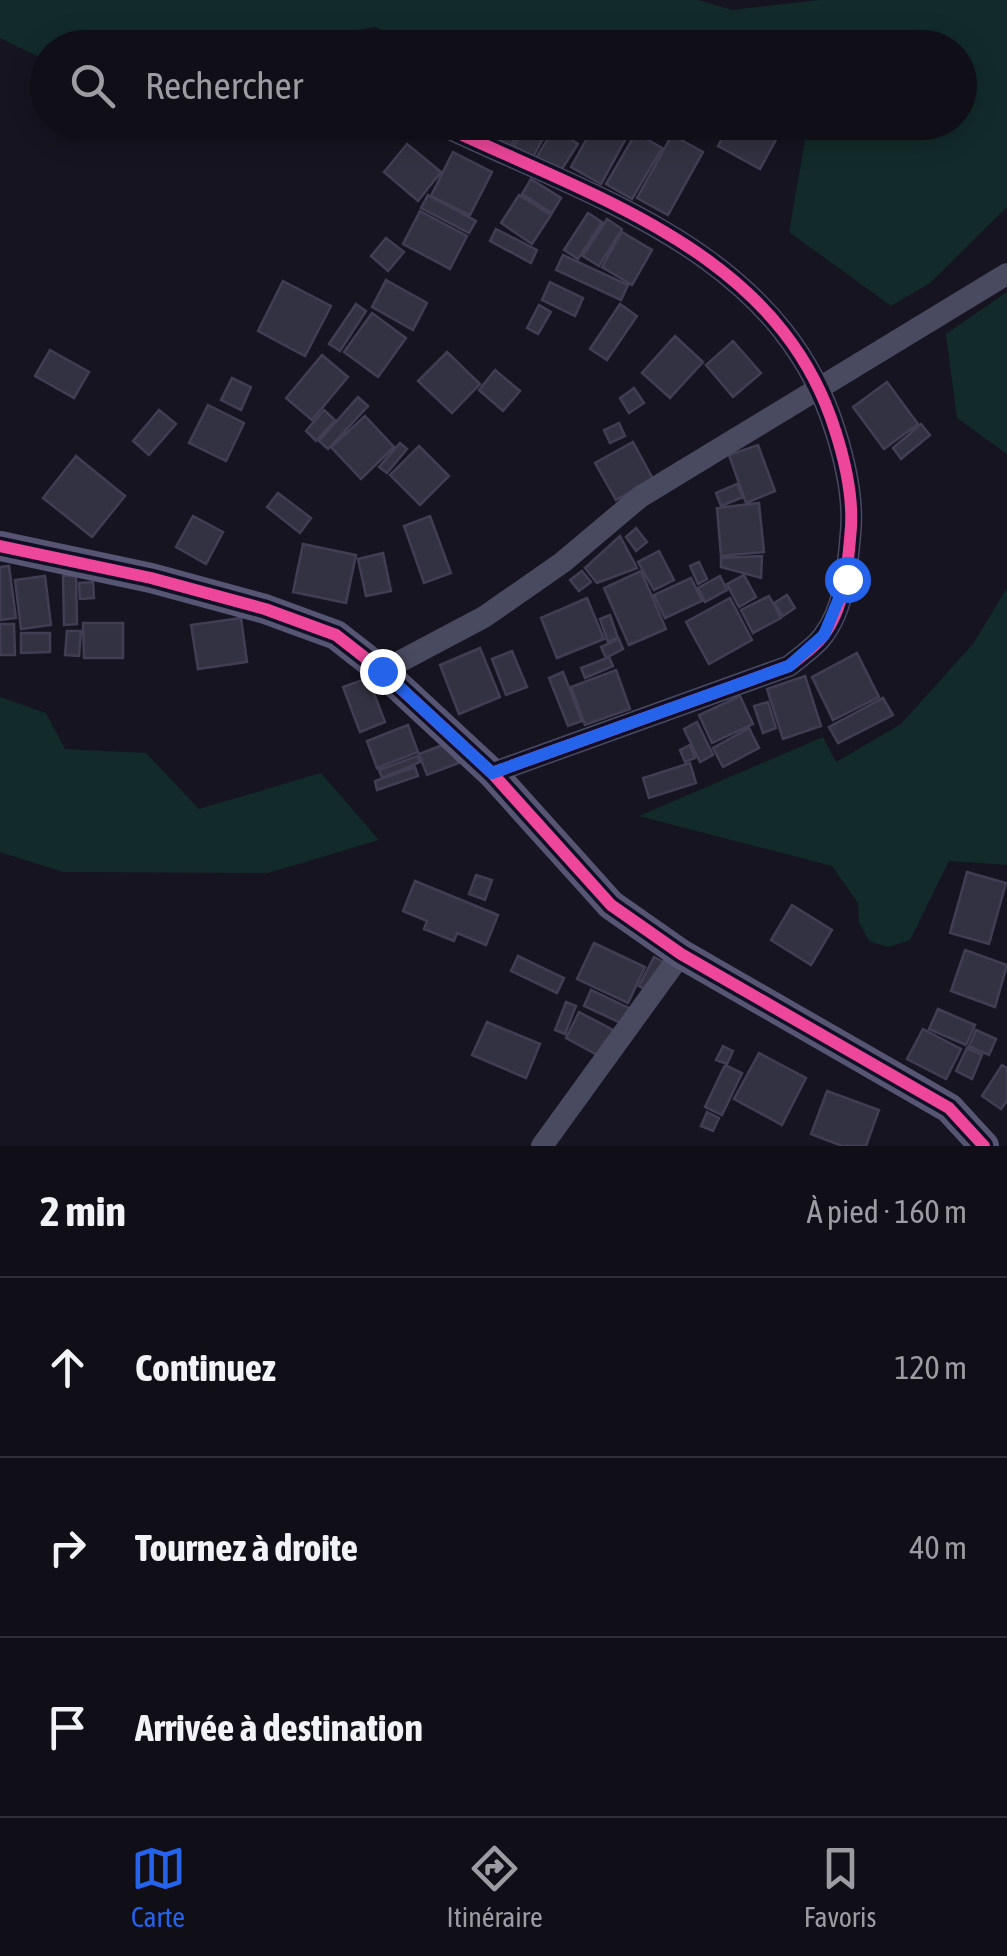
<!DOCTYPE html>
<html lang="fr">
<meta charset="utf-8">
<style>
body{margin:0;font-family:"Asap Condensed",sans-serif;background:#191821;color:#f1f3f6}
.stop{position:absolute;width:30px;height:30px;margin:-22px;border:8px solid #2563eb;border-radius:50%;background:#fff}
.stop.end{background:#2563eb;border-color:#fff;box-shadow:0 2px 10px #0008}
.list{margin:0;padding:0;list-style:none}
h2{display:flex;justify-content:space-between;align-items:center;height:130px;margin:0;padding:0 40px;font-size:42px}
h2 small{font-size:32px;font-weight:400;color:#9c9ca2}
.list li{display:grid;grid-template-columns:65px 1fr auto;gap:30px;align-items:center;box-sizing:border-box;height:180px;padding:0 40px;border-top:2px solid #302f37}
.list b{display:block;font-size:38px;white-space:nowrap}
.list em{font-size:32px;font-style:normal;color:#9c9ca2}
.icon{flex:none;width:55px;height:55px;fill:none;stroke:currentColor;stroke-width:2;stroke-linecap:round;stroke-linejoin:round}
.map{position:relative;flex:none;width:1007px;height:1146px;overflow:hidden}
.search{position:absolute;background:#100f18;box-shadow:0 5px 25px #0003;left:30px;right:30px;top:30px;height:110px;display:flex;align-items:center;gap:25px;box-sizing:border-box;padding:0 35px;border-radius:55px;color:#9c9ca2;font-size:38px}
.sheet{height:670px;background:#100f18}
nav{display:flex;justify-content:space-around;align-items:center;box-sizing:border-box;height:140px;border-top:2px solid #302f37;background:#100f18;font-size:28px;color:#9c9ca2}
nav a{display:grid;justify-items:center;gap:5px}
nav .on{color:#2563eb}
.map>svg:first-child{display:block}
</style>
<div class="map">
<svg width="1007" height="1146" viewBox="0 0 1007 1146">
<rect width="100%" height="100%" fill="#151420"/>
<!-- green -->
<path fill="#122b2a" d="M0 0H698L732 10 820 0H1007V207L930 283 891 306 789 232 808 123 960 122V48H426L375 27 290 42 202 30 153 47 48 48 47 61 0 38Z
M1007 292V454L957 418 946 334Z
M1007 588V865L949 861 910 940 888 947 869 941 859 922 858 903 832 866 639 816 823 737 836 762 901 724 973 644Z
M0 697 46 713 65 749 146 753 199 809 321 773 379 840 268 873 63 872 0 852Z"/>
<!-- building -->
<path fill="#333242" stroke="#413e53" stroke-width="2.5" d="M490 122H523L511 146 485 132Z
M527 122 550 126 533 157 514 146Z
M731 122H753L778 136 760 169 718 146Z
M595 124 625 140 601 184 571 167Z
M554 129 578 144 560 172 536 158Z
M636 133 662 148 632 199 606 184Z
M672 135 703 152 668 215 637 198Z
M407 144 441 172 418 201 384 172Z
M453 152 492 172 470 215 431 196Z
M531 179 561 198 552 213 522 194Z
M428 195 476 221 469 233 421 208Z
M519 195 551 215 532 244 501 223Z
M420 211 467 236 450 269 403 244Z
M588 213 602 222 578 259 564 250Z
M607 219 622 229 599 266 583 256Z
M496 229 537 250 531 263 490 241Z
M622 232 652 250 632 285 602 267Z
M386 238 404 252 388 271 371 256Z
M563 255 628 285 621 300 556 270Z
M386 280 427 303 413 330 372 307Z
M283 281 331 306 305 356 258 331Z
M550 282 583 298 575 316 542 300Z
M356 304 366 311 340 351 329 344Z
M620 304 637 316 607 360 590 349Z
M539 305 551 312 538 334 527 328Z
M372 313 406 338 378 377 344 352Z
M675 336 703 362 670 398 642 373Z
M733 341 761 373 733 397 706 365Z
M50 350 89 372 74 398 35 376Z
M447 352 480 384 452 413 418 381Z
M322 355 348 377 312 420 286 398Z
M495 370 520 391 503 411 479 390Z
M232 378 251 387 241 410 221 400Z
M887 382 918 424 884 449 853 407Z
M634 388 644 403 629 413 620 398Z
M358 397 368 406 328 449 319 441Z
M208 405 244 423 226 461 189 443Z
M159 410 176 424 149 455 133 441Z
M324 410 335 420 316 441 306 431Z
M365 416 394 447 361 479 331 447Z
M619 423 625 436 610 443 604 430Z
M921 424 930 435 901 459 893 448Z
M633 442 653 479 616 500 595 463Z
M400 443 407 449 387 473 379 467Z
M758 445 775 491 746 503 729 455Z
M419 446 449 476 420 505 390 475Z
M76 456 125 496 92 537 43 498Z
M737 484 743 497 721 506 716 493Z
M278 493 311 518 300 533 267 507Z
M759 503 764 552 721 556 717 508Z
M193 516 223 532 206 564 176 547Z
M430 516 451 573 424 583 404 526Z
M636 528 647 542 636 551 626 537Z
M620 536 637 568 597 583 585 568Z
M303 544 356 555 346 603 293 592Z
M659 551 674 580 654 590 638 562Z
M383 553 391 591 366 596 358 559Z
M762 556 761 578 721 567V558Z
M699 562 707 579 698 584 690 566Z
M9 566 16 618 0 620V567Z
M582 571 591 582 579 591 570 580Z
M641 571 666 629 629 645 604 588Z
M744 575 756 597 739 607 727 584Z
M45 576 51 625 21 629 15 580Z
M63 576H76L77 624 64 625Z
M720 576 727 590 705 602 698 588Z
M691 578 702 601 665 618 654 595Z
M93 582 94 598 80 599 79 583Z
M787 595 795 608 783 616 774 603Z
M769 596 781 618 753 633 741 610Z
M587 598 604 639 557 658 541 618Z
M730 598 752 640 709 664 686 622Z
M610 615 618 638 608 642 600 619Z
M241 618 247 662 198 669 191 625Z
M83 623H123V658H84Z
M0 624H14L15 655H0Z
M67 631H81L79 656 65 655Z
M21 633H50V652L21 653Z
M619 639 623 649 606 658 601 647Z
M480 648 500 697 459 714 440 665Z
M512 651 527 687 506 695 492 659Z
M857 653 879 697 833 720 812 677Z
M609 657 613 666 585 678 581 668Z
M616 670 630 709 585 725 571 687Z
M563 672 582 721 568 726 549 678Z
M805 676 821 726 783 739 767 689Z
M368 678 385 722 360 732 343 687Z
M740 696 753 724 712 743 699 715Z
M883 698 893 715 838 743 829 727Z
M768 702 776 728 763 733 754 706Z
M697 722 713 755 700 762 684 729Z
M408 725 418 752 377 768 367 741Z
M749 728 759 748 723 767 713 748Z
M445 744 459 763 427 775 419 754Z
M690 745 695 758 685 762 680 750Z
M417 756 420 762 382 778 379 770Z
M690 763 696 783 649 798 643 778Z
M415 767 418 776 377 790 375 781Z
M967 872 1006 883 989 944 950 933Z
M476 875 492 880 485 900 469 894Z
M415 881 498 915 486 945 457 933 454 941 424 929 427 921 403 911Z
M792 905 832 930 811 965 771 940Z
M594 943 645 967 628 1003 577 979Z
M965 950 1007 965 995 1007 951 991Z
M518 956 564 978 557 993 511 971Z
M654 957 663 962 648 991 639 986Z
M591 990 631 1009 623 1024 584 1006Z
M566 1002 576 1006 565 1034 555 1030Z
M938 1009 975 1025 966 1045 929 1029Z
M579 1012 615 1031 601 1057 566 1038Z
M487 1022 540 1044 526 1078 472 1055Z
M923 1029 961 1049 946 1079 907 1059Z
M976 1030 996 1039 989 1055 969 1046Z
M723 1046 733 1051 727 1064 716 1060Z
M967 1048 982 1055 972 1079 956 1071Z
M759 1053 806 1078 782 1125 734 1099Z
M725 1065 742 1073 722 1115 705 1107Z
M1002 1065 1007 1068V1101L1001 1109 982 1096Z
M827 1091 879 1110 866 1146H842L811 1134Z
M707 1112 719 1118 713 1131 701 1126Z"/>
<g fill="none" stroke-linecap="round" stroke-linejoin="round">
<!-- street -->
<path stroke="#494960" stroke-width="22" d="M435 122C590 197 778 249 835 430 845 461 853 494 851 527 848 562 846 606 823 636 815 647 800 657 789 666L492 773
M382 671 484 617 563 562 640 497 1007 274
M542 1146 681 954"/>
<!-- secondary -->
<path stroke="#565573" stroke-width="30" d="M0 546 151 578 265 609 336 635 382 671 492 773 611 905 681 954 949 1108 984 1146"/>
<defs>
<path id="cycleway" d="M435 122C590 197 778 249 835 430 845 461 853 494 851 527 848 562 846 606 823 636 815 647 800 657 789 666L492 773
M0 546 151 578 265 609 336 635 382 671 492 773 611 905 681 954 949 1108 984 1146"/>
</defs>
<!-- cycleway casing -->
<use href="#cycleway" stroke="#110f25" stroke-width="19"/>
<!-- cycleway -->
<use href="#cycleway" stroke="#ed469a" stroke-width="12"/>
</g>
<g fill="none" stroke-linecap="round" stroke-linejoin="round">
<!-- route -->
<path stroke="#2563eb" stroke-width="12" d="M382 671 492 773 789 666 824 635 847 579"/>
</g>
</svg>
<div class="stop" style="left:847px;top:579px"></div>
<div class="stop end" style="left:382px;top:671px"></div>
<div class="search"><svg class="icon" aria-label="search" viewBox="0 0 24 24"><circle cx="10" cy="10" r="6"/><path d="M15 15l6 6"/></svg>Rechercher</div>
</div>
<section class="sheet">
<h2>2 min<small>À pied · 160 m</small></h2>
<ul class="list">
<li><svg class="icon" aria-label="ahead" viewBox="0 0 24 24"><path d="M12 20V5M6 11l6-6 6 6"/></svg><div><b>Continuez</b></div><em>120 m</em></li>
<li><svg class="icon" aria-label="right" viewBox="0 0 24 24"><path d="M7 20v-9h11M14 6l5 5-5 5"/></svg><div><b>Tournez à droite</b></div><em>40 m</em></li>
<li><svg class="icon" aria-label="arrive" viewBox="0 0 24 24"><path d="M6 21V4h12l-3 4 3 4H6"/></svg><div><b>Arrivée à destination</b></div></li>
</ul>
</section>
<nav>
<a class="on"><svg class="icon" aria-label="map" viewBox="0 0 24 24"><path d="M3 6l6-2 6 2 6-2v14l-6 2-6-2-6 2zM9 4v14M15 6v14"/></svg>Carte</a>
<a><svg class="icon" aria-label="directions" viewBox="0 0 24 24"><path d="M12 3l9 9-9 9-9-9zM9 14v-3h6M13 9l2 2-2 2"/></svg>Itinéraire</a>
<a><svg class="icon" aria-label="saved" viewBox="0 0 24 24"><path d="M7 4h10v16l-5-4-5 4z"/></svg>Favoris</a>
</nav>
